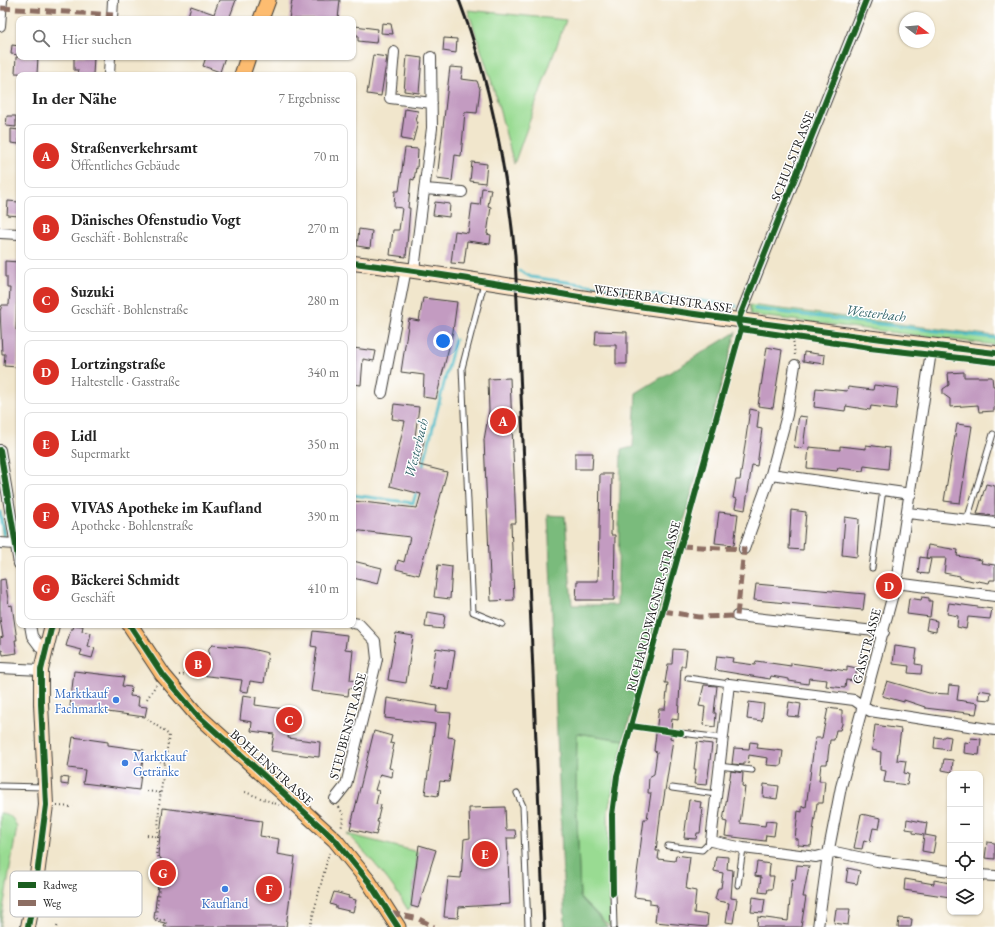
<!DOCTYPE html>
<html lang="de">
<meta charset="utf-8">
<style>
body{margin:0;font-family:"EB Garamond",serif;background:#f2f2f2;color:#222}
.controls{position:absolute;right:12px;bottom:12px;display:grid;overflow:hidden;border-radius:8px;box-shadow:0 1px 3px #0004}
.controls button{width:36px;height:36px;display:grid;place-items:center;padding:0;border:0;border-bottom:1px solid #e0e0e0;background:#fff;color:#222;font:20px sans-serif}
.compass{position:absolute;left:899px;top:12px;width:36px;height:36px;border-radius:50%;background:#fff;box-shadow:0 1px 3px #0004;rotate:106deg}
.you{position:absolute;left:443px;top:341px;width:14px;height:14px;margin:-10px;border:3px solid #fff;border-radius:50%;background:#1a73e8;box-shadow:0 0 0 6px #1a73e833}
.badge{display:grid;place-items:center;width:26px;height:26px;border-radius:50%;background:#d93025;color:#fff;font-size:13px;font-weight:700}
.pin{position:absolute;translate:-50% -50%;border:2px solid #fff;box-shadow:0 1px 4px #0006}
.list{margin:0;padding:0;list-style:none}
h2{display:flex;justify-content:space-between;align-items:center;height:52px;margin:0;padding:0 16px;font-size:17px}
h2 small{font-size:13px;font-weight:400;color:#767676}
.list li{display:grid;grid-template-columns:26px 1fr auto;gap:12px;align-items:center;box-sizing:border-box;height:64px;margin:0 8px 8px;padding:0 8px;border:1px solid #e0e0e0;border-radius:8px}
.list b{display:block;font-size:15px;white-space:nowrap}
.list p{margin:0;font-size:13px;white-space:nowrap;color:#767676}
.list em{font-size:13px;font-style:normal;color:#767676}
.icon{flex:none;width:22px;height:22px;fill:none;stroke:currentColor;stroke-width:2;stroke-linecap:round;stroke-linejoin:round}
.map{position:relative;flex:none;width:995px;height:927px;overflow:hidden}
.search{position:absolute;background:#fff;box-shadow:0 1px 3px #0004;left:16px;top:16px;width:340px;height:44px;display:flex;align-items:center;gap:10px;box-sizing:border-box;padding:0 14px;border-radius:8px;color:#767676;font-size:15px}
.panel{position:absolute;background:#fff;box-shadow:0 1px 3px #0004;left:16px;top:72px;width:340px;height:556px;border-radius:8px}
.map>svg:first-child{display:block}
</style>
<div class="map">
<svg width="995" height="927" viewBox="0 0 995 927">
<rect width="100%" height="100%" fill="#fff"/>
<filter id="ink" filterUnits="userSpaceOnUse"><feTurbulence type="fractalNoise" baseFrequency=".025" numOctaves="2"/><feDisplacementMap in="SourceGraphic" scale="8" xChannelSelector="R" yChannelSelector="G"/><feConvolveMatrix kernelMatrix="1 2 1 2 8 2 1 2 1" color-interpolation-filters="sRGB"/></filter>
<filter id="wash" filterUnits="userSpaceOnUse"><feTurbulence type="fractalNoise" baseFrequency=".012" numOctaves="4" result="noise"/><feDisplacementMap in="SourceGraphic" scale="16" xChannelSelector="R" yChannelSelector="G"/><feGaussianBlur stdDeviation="0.9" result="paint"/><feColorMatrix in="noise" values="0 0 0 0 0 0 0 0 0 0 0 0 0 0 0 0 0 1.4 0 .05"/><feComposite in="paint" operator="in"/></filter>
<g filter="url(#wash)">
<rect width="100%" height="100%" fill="#f1e6cc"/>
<!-- green -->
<path fill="#99db92" stroke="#5a7c57" d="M468 10 566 20 514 164 493 86Z
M749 305 995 336V345L751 315Z
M577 733 624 740 608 811 610 927 580 897 576 792Z
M0 813C10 813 13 818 17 827L0 927Z
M347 834 418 852 411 906 408 910C392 882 370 857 347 834Z"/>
<!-- forest -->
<path fill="#7abb7c" stroke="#4b6c4c" d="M736 332 624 740 577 733 576 792 580 897 608 927H565L548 515 565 516 572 605H617L621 450 633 447 636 393Z"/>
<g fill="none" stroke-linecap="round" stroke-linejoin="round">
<!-- stream -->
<path stroke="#4ebbc7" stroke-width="3" d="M520 271 531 277 736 306
M755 309 995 338
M422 470 455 340
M353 495 413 503 417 490
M0 512 4 537"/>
</g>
<g id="blocks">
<!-- building -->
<path fill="#c39bc1" d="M219 0H236L229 19H187L191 6 214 14Z
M292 0H340L338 19H289Z
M382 23 391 24 393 34 381 33Z
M355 26 378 29 376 43 358 41V35H354Z
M444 38 457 39 456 53 443 51Z
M12 45 19 46V55L11 54Z
M373 55 387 57 381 96 367 94Z
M407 56 422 58 419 93 404 91Z
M16 57H38L37 74 15 73Z
M74 57H94L93 75H77L78 70H74Z
M206 57H225L220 72 203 66Z
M450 67 463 68 461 79 477 81 480 89 477 113 465 112 461 156 455 155 452 181 437 179Z
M405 109 418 111 416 122H418L413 141 401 139Z
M7 116H16V127L6 126Z
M11 129 19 130V144L11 143Z
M405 148 418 149 417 169 416 168 414 180 411 179 408 208H410L406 257 390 255 393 230H399L402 208 394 207 395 191H399Z
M472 162 487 164 485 183 470 181Z
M482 188 491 189 488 206 491 207 487 234 491 235 490 244 467 241 464 264 451 263 455 231 468 233 472 204 480 205Z
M8 201 19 202V216L7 215Z
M435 202 450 204 449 217 433 215Z
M359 229 372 231 370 248 357 246Z
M5 261 19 262 16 330H19L17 367 4 366 5 354H2L0 311 2 305H9L10 288H7V277H5Z
M423 298 457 302 453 331 436 399 423 397 424 375 401 372 409 319 419 321Z
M596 331 627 332V364H616V345H595Z
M767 347 782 350 773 408 758 406Z
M353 348 376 351 374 361 363 359 361 385 353 384Z
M804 352 825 355 824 364 803 361Z
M964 372V377H992L993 386H995L994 411 979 412 978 405 950 407V399L943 394V389L949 385 948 373Z
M510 378 516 523H511L514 600 491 601 484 440 489 411 488 379Z
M874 385 898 388 896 409 871 406 870 410 846 406 845 411 814 407 816 388 847 391 848 387 873 390Z
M394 404 419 407 415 437 424 440 419 465 447 472 419 575 396 569 398 560 404 562 410 537 353 530V501L417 508 421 494 390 486 405 421 392 419Z
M750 409 759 411 757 428 762 429 757 466 752 465 745 510 735 508 737 499 733 498 736 480H740Z
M799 416 807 417 803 448 794 447Z
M957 424 972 426 960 503 944 501Z
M866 445 890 448 888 469 864 466 863 471 838 468 837 471 807 468 809 447 840 450V446L866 449Z
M575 453H593L592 469H575Z
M600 474H612L611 535H615L614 600H576L577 581H598Z
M986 484 995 486V516L977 514Z
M791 510 806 512 803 550 789 549Z
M719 512 738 514 734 545 715 543Z
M845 517 859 519 857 557 842 555Z
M928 545 958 550 957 556 982 560 981 563 995 565V580H990L989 583 978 581 977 582 960 578V576L944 573 946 558H926Z
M920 557 931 559 928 574 918 573Z
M353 561 382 568 378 584 353 578Z
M438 565 452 567 450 599 434 597Z
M5 579 9 606 12 605 17 640H15L17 653 3 655 2 650 0 651V638L3 637 0 619V580Z
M756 584 865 594 863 610 754 600Z
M922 597 929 598V601H932L930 617 907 614 909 598 921 600Z
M949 603 992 609 990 619 968 617 966 629 957 627 958 616 947 614Z
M427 612 445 615 443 629 425 627Z
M928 619 937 621 936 632 926 630Z
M74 625 83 626 82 631 91 633 88 647 95 648 92 658 80 655 82 650 66 646 71 629H73Z
M313 631 347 635 345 649 353 650 350 680 358 681 357 689 349 688 348 696 311 691 317 647 311 646Z
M396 633 413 636 406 683 388 680Z
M212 645 247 648 268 653 264 683 250 681 248 692 240 691 242 680 192 674 194 658 208 660 209 648Z
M895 646 917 649 915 664 922 665 921 674 908 673 909 666 893 664Z
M436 648 455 651 449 690 430 687Z
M673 649 687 650 685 666H681L678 720 672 719 670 738 673 739 671 753 662 810H661L656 851H659L658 859 675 861 676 855 690 857 686 889 696 891 694 913 708 915 707 927 655 922 657 905 650 904V899L634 897 644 819H647L651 793H648L649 777 654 774 657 752 654 751 658 716 659 709H665L668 683H665L668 664H672Z
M717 656 733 658 732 662 755 665 756 661 791 666V663L847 671V666L857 668 855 681 846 680 845 688 826 686 827 680 809 678 808 684 789 681V679L771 676 770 679 715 670Z
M74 671 124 677 122 686 131 687 130 696 139 697 138 706 147 707 145 717 70 707Z
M887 681 929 693 948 694 949 685 959 686 957 700 978 703 976 714 925 708V707L904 700V702L882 696Z
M704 685 717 686 714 713H716L715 727 703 725 705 707 699 706Z
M979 690 991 692 990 700 978 699Z
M243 695 256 697 255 705 292 710 288 738 320 742 319 757 271 751 274 734 251 731 252 722 240 720Z
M387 698 437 706 436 712 451 713 448 737 455 738 449 782 440 781 438 796 425 794 435 724 385 718Z
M749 702 764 704 762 721 747 719Z
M789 702 801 704 799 717 787 716Z
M828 708 842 710V724L840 730H836L834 740H830L827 764H821L819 781H825L823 803H817L811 846 798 845V839H795L798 811 802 812V806L806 807 815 738H822Z
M875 725 901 729 897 760 906 761 904 773 909 774 907 785 884 782 886 771 880 770 881 752 872 750Z
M374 731 392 736 390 743 394 744 389 768 393 769 392 777 380 774 375 790 379 791 376 804 381 805 377 822H379L376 835 350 829Z
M945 736 951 737 949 750 934 748 935 737 942 738Z
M73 737 108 742V745L144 750 139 790 83 783 85 770 68 768Z
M971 738 981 739 979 755 964 753 965 742 970 743Z
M697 742 712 744 707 785 694 784 696 769H694Z
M750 742 758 743 757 748 783 751 781 766 767 765 768 758 749 755 748 763 744 762V765L732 764 734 748 749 749Z
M944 759 953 760 952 772 942 770Z
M731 771 743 773 742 786 745 787 740 823 765 826 766 821 776 822 774 836 766 835 765 841 725 836 727 822 723 821Z
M61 777 69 778 68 785 61 784Z
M764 784 779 786 777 799 763 797Z
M689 800 701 802 700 808H703L700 833H697L696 839 684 838Z
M505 807 506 830H515L516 838H507L510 904 459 907 458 918 444 917 448 877 461 878 464 839 470 838 469 808Z
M163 808 262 821 260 836 279 839 277 854 295 857 286 927H164L165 923 156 921 154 918 161 859 158 854Z
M861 814 881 818 879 829 873 828 870 842 864 840 862 849 854 848Z
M907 819 927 823 925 835 936 837 933 853 922 851 924 835 913 833V830L906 829Z
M987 842 995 843V859L985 858Z
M419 845 436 850 418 908 411 906Z
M716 856 728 857 727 869 733 870 731 898 737 899 733 923 726 922 729 903 718 901 715 899 718 888H721L723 873 714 871Z
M757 862 770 864 769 876H774L772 889H768L767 893 759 892 761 877 755 876Z
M797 865 809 866 803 897H806L801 927H757L758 917 788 921 792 879 795 880Z
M848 868 860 871 857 884 846 882Z
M905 879 934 884V880L950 883V897L904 890Z
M334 892 349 896 348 898 356 900 353 912 336 908V906L330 904Z
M753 897 765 899 763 913 751 912Z
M836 909H850L848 925 834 923Z
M899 918 912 919 911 927H898Z"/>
</g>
</g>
<g filter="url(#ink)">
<use href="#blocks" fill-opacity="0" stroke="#3c3a36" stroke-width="1"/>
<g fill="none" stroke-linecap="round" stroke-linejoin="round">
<defs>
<path id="lane" d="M484 283 462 368 473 612 502 624
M967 520 993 434
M872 568 883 490
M688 678 729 684
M681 733 722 738
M719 766 752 770
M0 786 44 787
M672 788 716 794
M517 793 523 806 528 927
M668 846 702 850 711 841
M738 885 743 848
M613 893 614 927"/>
<path id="street" d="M112 19 113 0
M0 26 2 0
M394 52 390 98 432 103
M109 75 110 57
M425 189 462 192
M0 233 19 234
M414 270 432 128 431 57
M738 321 866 0
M382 393 406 269
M0 450 19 564
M771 474 911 494
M908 513 995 523
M0 543 15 544
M744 549 771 474 787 415 795 365
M896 583 995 596
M737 616 884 632
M30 625 32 636 44 652
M0 668 41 670
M335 799 346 785 377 659 375 641 359 624 353 623
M950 871 877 861 835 852 816 857 743 848 711 841 729 684 854 700 870 711 995 730
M980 875 995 876
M818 927 828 854 841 787 896 583 932 345"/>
<path id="secondary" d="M353 263C441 273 529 289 617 303 743 321 869 338 995 353
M28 927 35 891 46 805 41 704V670L52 625"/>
<path id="primary" d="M261 19 268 0
M242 75 248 57
M130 625 163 675 196 714 335 840 369 882 398 927"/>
</defs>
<!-- lane casing -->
<use href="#lane" stroke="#3c3a36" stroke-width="7"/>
<!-- street casing -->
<use href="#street" stroke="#3c3a36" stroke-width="12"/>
<!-- secondary casing -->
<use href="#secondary" stroke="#3c3a36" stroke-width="16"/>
<!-- primary casing -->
<use href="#primary" stroke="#3c3a36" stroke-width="17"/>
<!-- path -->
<path stroke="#3c3a36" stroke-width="2" stroke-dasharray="1 3" stroke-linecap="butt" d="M793 338 795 356
M179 675 189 674 192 651
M147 699 156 685
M152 760 165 762
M147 791 161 793
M245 792 279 805
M57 806 73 807
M339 807 344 816 341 829
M147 835 158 837 159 805 169 735 148 719
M158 837 156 854 162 861 156 917 158 920H165L167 927
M57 927 58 924
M310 927 329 853"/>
<!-- lane -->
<use href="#lane" stroke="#fff" stroke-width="5"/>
<!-- street -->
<use href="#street" stroke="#fff" stroke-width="10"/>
<!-- secondary -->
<use href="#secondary" stroke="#fee4c5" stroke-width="14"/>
<!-- primary -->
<use href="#primary" stroke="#fdbc6f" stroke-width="15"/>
<!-- rail -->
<path stroke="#1c1c1c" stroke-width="3" d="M459 0C491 82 506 168 515 255L544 927"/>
<!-- quiet -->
<path stroke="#8d6e63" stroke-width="5" stroke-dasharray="10 5" stroke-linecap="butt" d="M1 8 113 15
M663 611 699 617 737 616 744 549 681 546
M390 913 419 919 434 927"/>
<defs>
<path id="cycleway" d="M353 263C441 273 529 289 617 303 743 321 869 338 995 353
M738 321 866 0
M741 329 870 348 995 362
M0 450 19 564
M130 625 163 675 196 714 335 840 369 882 398 927
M631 726 681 733
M613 893 612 815 617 776 741 329 738 321
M28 927 35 891 46 805 41 704V670L52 625"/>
</defs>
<!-- cycleway casing -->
<use href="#cycleway" stroke="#fff" stroke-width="8"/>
<!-- cycleway -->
<use href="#cycleway" stroke="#1b5e20" stroke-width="6"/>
</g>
</g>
<!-- markers -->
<g fill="#3f7fe0" stroke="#fff" stroke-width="1.5">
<circle cx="116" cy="700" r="4"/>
<circle cx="125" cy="763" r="4"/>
<circle cx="225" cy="889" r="4"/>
</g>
<g text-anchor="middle" stroke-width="3" stroke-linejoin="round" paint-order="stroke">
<!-- street labels -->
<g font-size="13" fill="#1c1c1c" stroke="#fff">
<text transform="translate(792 156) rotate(-68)" y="5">SCHULSTRASSE</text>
<text transform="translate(663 298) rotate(8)" y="5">WESTERBACHSTRASSE</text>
<text transform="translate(653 606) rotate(-75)" y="5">RICHARD-WAGNER-STRASSE</text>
<text transform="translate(866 646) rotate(-75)" y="5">GASSTRASSE</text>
<text transform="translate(347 726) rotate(-75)" y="5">STEUBENSTRASSE</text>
<text transform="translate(272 767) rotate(42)" y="5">BOHLENSTRASSE</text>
</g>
<!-- shop labels -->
<g font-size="13" fill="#366cbe" stroke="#fff" text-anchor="end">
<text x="108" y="698">Marktkauf<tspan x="108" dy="15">Fachmarkt</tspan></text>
<text x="133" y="761" text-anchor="start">Marktkauf<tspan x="133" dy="15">Getränke</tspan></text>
<text x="225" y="908" text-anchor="middle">Kaufland</text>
</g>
<!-- water labels -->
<g font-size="14" font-style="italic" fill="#326469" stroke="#fff">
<text transform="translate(876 313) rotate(7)" y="5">Westerbach</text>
<text transform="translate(416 448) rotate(-76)" y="5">Westerbach</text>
</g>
</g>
<!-- legend -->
<rect x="10" y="871" width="132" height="46" rx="6" fill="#fff" stroke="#bbb" stroke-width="1"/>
<rect x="18" y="882" width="18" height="6" fill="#1b5e20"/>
<rect x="18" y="900" width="18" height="6" fill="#8d6e63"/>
<g font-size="11" fill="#1c1c1c">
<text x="43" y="889">Radweg</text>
<text x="43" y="907">Weg</text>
</g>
</svg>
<div class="controls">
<button>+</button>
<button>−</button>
<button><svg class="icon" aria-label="locate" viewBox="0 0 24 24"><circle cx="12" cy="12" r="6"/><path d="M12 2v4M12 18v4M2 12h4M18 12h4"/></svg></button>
<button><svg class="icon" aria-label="layers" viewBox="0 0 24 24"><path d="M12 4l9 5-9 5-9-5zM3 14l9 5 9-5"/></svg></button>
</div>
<svg class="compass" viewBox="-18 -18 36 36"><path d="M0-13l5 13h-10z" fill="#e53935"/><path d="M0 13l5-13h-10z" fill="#767676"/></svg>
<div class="you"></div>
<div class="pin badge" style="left:503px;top:421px">A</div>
<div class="pin badge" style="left:198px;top:664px">B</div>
<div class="pin badge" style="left:289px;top:720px">C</div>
<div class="pin badge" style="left:889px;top:586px">D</div>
<div class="pin badge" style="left:485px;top:854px">E</div>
<div class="pin badge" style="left:269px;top:889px">F</div>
<div class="pin badge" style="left:163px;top:873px">G</div>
<div class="search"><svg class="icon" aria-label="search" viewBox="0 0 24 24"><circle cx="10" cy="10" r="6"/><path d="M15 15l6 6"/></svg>Hier suchen</div>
<section class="panel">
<h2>In der Nähe<small>7 Ergebnisse</small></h2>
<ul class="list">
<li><span class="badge">A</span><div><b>Straßenverkehrsamt</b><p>Öffentliches Gebäude</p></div><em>70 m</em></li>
<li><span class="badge">B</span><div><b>Dänisches Ofenstudio Vogt</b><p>Geschäft · Bohlenstraße</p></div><em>270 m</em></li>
<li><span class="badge">C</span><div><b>Suzuki</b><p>Geschäft · Bohlenstraße</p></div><em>280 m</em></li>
<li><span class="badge">D</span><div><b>Lortzingstraße</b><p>Haltestelle · Gasstraße</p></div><em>340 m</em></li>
<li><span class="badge">E</span><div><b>Lidl</b><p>Supermarkt</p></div><em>350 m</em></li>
<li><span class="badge">F</span><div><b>VIVAS Apotheke im Kaufland</b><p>Apotheke · Bohlenstraße</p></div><em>390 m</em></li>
<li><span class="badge">G</span><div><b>Bäckerei Schmidt</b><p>Geschäft</p></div><em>410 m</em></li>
</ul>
</section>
</div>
